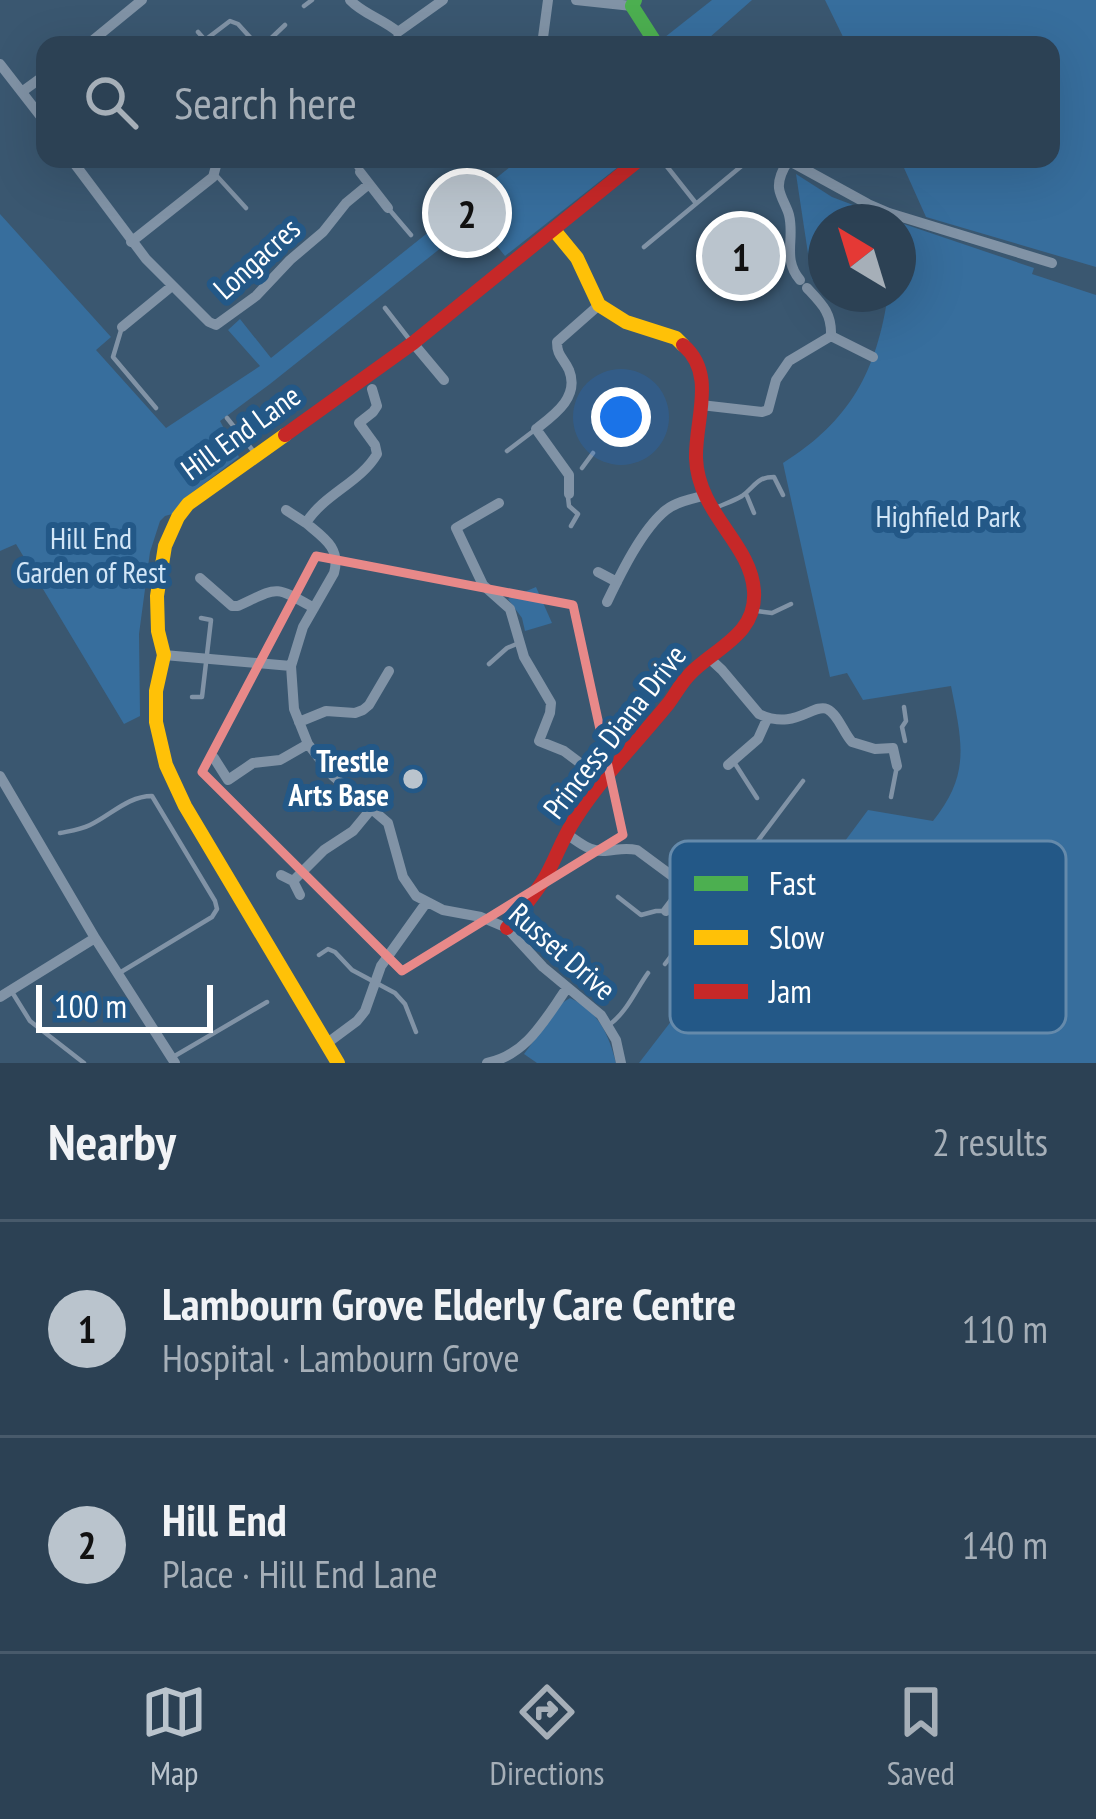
<!DOCTYPE html>
<meta charset="utf-8">
<style>
body{margin:0;font-family:"PT Sans Narrow",sans-serif;background:#384c5e;color:#f1f3f6}
.compass{position:absolute;left:808px;top:204px;width:108px;height:108px;border-radius:50%;background:#2c4154;box-shadow:0 12px 48px #0002;rotate:322deg}
.scale{position:absolute;left:36px;bottom:30px;width:177px;box-sizing:border-box;padding-left:12px;border:6px solid #fff;border-top:0;font-size:33px;line-height:42px;white-space:nowrap;color:#fff;-webkit-text-stroke:9px #235887;paint-order:stroke}
.you{position:absolute;left:621px;top:417px;width:42px;height:42px;margin:-30px;border:9px solid #fff;border-radius:50%;background:#1a73e8;box-shadow:0 0 0 18px #1a73e833}
.badge{display:grid;place-items:center;width:78px;height:78px;border-radius:50%;background:#bac4cd;color:#111;font-size:39px;font-weight:700}
.pin{position:absolute;translate:-50% -50%;border:6px solid #fff;box-shadow:0 3px 12px #0006}
.list{margin:0;padding:0;list-style:none}
h2{display:flex;justify-content:space-between;align-items:center;height:156px;margin:0;padding:0 48px;font-size:51px}
h2 small{font-size:39px;font-weight:400;color:#a6afb8}
.list li{display:grid;grid-template-columns:78px 1fr auto;gap:36px;align-items:center;box-sizing:border-box;height:216px;padding:0 48px;border-top:3px solid #485a6b}
.list b{display:block;font-size:45px;white-space:nowrap}
.list p{margin:0;font-size:39px;white-space:nowrap;color:#a6afb8}
.list em{font-size:39px;font-style:normal;color:#a6afb8}
.icon{flex:none;width:66px;height:66px;fill:none;stroke:currentColor;stroke-width:2;stroke-linecap:round;stroke-linejoin:round}
.map{position:relative;flex:none;width:1096px;height:1063px;overflow:hidden}
.search{position:absolute;background:#2c4154;box-shadow:0 12px 48px #0002;left:36px;right:36px;top:36px;height:132px;display:flex;align-items:center;gap:30px;box-sizing:border-box;padding:0 42px;border-radius:24px;color:#a6afb8;font-size:45px}
.sheet{height:588px;background:#2c4154}
nav{display:flex;justify-content:space-around;align-items:center;box-sizing:border-box;height:168px;border-top:3px solid #485a6b;background:#2c4154;font-size:33px;color:#a6afb8}
nav a{display:grid;justify-items:center;gap:6px}
nav .on{color:#bac4cd}
.map>svg:first-child{display:block}
</style>
<div class="map">
<svg width="1096" height="1063" viewBox="0 0 1096 1063">
<rect width="100%" height="100%" fill="#3a5770"/>
<!-- green -->
<path fill="#376e9d" d="M712 0H752L701 45H663L660 41Z
M825 0H1096V267L926 217 900 159H1051V45H847Z
M520 159H628L505 256 476 220 270 384 220 421 239 457 185 498 172 514 165 516 160 521 150 552 139 634 140 716 124 724 16 544 0 551V214L111 337 96 350 166 428 260 366 228 330 240 319 271 358Z
M796 174 832 197 898 222H826V270L812 280Z
M898 222 1034 268 1032 274 1096 295V1063H639L689 998 715 1016 868 810 933 821C971 774 962 742 951 686L863 700 847 673 830 677 783 463C850 421 877 371 888 294H898Z
M536 587 552 623 525 631 522 618 508 599Z
M570 998C598 1010 609 1035 616 1063H537L524 1054 562 1003Z"/>
<g fill="none" stroke-linecap="round" stroke-linejoin="round">
<!-- lane -->
<path stroke="#8193a6" stroke-width="4.5" d="M304 6 312 0
M198 32 205 40 230 21 238 24 257 45
M264 45 285 25
M391 45 398 32
M350 159 360 172
M661 159 695 202
M215 174 246 208
M388 208 411 235
M644 247 750 159
M385 308 409 339
M122 327 113 357 156 408
M227 418 254 452
M507 451 536 429
M582 468 593 453
M747 496 754 513
M568 497 569 506 578 514 571 526
M715 508C724 504 734 501 742 496 755 487 756 477 774 477L783 495
M757 611 772 613 791 604
M489 664 507 648 519 643
M192 697H202L211 620 201 618
M904 707 906 721 902 727 905 741
M734 762 757 798
M891 797 897 766
M60 833C70 831 80 830 90 825 111 815 128 796 152 796L215 901 217 909 212 917 121 972
M618 897 641 915 656 911H665
M319 955 328 949 335 952 352 970 395 993 405 1004 416 1032
M665 964 803 781
M12 992 30 1021 84 1063
M609 1025C627 1012 635 991 648 973
M173 1057 267 1002"/>
<!-- street -->
<path stroke="#8193a6" stroke-width="10" d="M350 0C363 14 383 19 398 32L443 0
M576 0 632 6
M87 45 142 0
M542 45 548 0
M0 64 45 122
M23 91 45 75
M71 159 146 259 209 322 216 325 256 296 290 260 323 232 346 203 369 184
M786 159 868 204 889 213 1052 263
M788 161C783 169 778 178 779 188 780 197 787 207 789 215 795 239 782 259 800 280
M360 172 388 208
M131 242 213 177 216 166 213 159
M807 288C822 304 832 313 831 336
M122 327 172 286
M413 343 444 380
M701 405 762 412 768 410 776 380 789 361 831 336 873 357
M569 494V475L536 429C554 415 580 397 569 370 563 357 557 356 557 342L599 305
M499 503 456 528 483 585 510 609 524 657 551 703 550 713 539 741 564 751 604 781
M286 510 306 523
M598 572 617 582
M200 578 232 606H238C279 587 273 585 314 608
M607 602C620 575 642 529 666 510 676 502 691 499 703 496
M164 655 291 666 294 709 308 744 333 776 388 823 403 877 416 896 443 910 481 917 507 928 543 967 601 1015 616 1040 621 1063
M708 657 722 670 759 714C794 731 813 703 827 709 838 714 844 734 852 742L875 749 893 748 897 766
M291 666 303 627 334 573C341 548 324 538 306 523 324 494 360 483 377 454L375 445 359 423 373 412 377 406 372 389
M299 722 326 711 355 713 363 710 369 705 389 671
M214 758 228 780 253 763 280 760 308 744
M728 765 758 739 767 719
M0 776 95 938 175 1063
M567 834C578 842 590 852 605 851 618 850 624 847 637 850L710 904
M281 875 293 881 300 895
M293 881 324 850 353 831 372 808
M666 911 685 886
M0 997 95 938
M326 1044 357 1021 365 1011 381 966 426 903
M487 1063C527 1055 545 1019 567 988"/>
<!-- fast -->
<path stroke="#4caf50" stroke-width="14" d="M635 0 632 6 657 45"/>
<!-- slow -->
<path stroke="#ffc107" stroke-width="14" d="M554 230 577 258 599 305 626 322 676 338 683 345
M285 435 188 504 178 517 165 546 157 596 158 631 164 655 156 691V722L166 765 185 806 338 1063"/>
<!-- jam -->
<path stroke="#c62828" stroke-width="14" d="M285 435 413 343 640 159
M507 928C520 911 535 895 546 876 556 858 563 837 575 819 602 777 637 742 668 704 675 695 681 683 690 674 715 648 757 635 754 591 751 543 698 514 696 458 695 419 717 374 683 345"/>
</g>
<!-- marked area -->
<path fill="none" stroke="#e88989" stroke-width="9" stroke-linejoin="round" d="M316 556 573 605 623 835 402 971 202 772Z"/>
<!-- markers -->
<circle fill="#bac4cd" stroke="#235887" stroke-width="4.5" cx="413" cy="779" r="12"/>
<g text-anchor="middle" stroke-width="12" stroke-linejoin="round" paint-order="stroke">
<!-- street labels -->
<g font-size="30" fill="#fff" stroke="#235887">
<text transform="translate(257 259) rotate(-42)" y="10">Longacres</text>
<text transform="translate(241 433) rotate(-36)" y="10">Hill End Lane</text>
<text transform="translate(615 732) rotate(-52)" y="10">Princess Diana Drive</text>
<text transform="translate(562 952) rotate(41)" y="10">Russet Drive</text>
</g>
<!-- park labels -->
<g font-size="30" fill="#d2e6f7" stroke="#235887">
<text x="948" y="527">Highfield Park</text>
<text x="91" y="549">Hill End<tspan x="91" dy="34">Garden of Rest</tspan></text>
</g>
<!-- poi labels -->
<g font-size="30" font-weight="bold" fill="#fff" stroke="#235887" text-anchor="end">
<text x="389" y="772">Trestle<tspan x="389" dy="34">Arts Base</tspan></text>
</g>
</g>
<!-- legend -->
<rect x="670" y="841" width="396" height="192" rx="18" fill="#235887" stroke="#658aab" stroke-width="3"/>
<rect x="694" y="876" width="54" height="15" fill="#4caf50"/>
<rect x="694" y="930" width="54" height="15" fill="#ffc107"/>
<rect x="694" y="984" width="54" height="15" fill="#c62828"/>
<g font-size="33" fill="#fff">
<text x="769" y="895">Fast</text>
<text x="769" y="949">Slow</text>
<text x="769" y="1003">Jam</text>
</g>
</svg>
<svg class="compass" viewBox="-18 -18 36 36"><path d="M0-13l5 13h-10z" fill="#e53935"/><path d="M0 13l5-13h-10z" fill="#a6afb8"/></svg>
<div class="scale">100 m</div>
<div class="you"></div>
<div class="pin badge" style="left:741px;top:256px">1</div>
<div class="pin badge" style="left:467px;top:213px">2</div>
<div class="search"><svg class="icon" aria-label="search" viewBox="0 0 24 24"><circle cx="10" cy="10" r="6"/><path d="M15 15l6 6"/></svg>Search here</div>
</div>
<section class="sheet">
<h2>Nearby<small>2 results</small></h2>
<ul class="list">
<li><span class="badge">1</span><div><b>Lambourn Grove Elderly Care Centre</b><p>Hospital · Lambourn Grove</p></div><em>110 m</em></li>
<li><span class="badge">2</span><div><b>Hill End</b><p>Place · Hill End Lane</p></div><em>140 m</em></li>
</ul>
</section>
<nav>
<a class="on"><svg class="icon" aria-label="map" viewBox="0 0 24 24"><path d="M3 6l6-2 6 2 6-2v14l-6 2-6-2-6 2zM9 4v14M15 6v14"/></svg>Map</a>
<a><svg class="icon" aria-label="directions" viewBox="0 0 24 24"><path d="M12 3l9 9-9 9-9-9zM9 14v-3h6M13 9l2 2-2 2"/></svg>Directions</a>
<a><svg class="icon" aria-label="saved" viewBox="0 0 24 24"><path d="M7 4h10v16l-5-4-5 4z"/></svg>Saved</a>
</nav>
